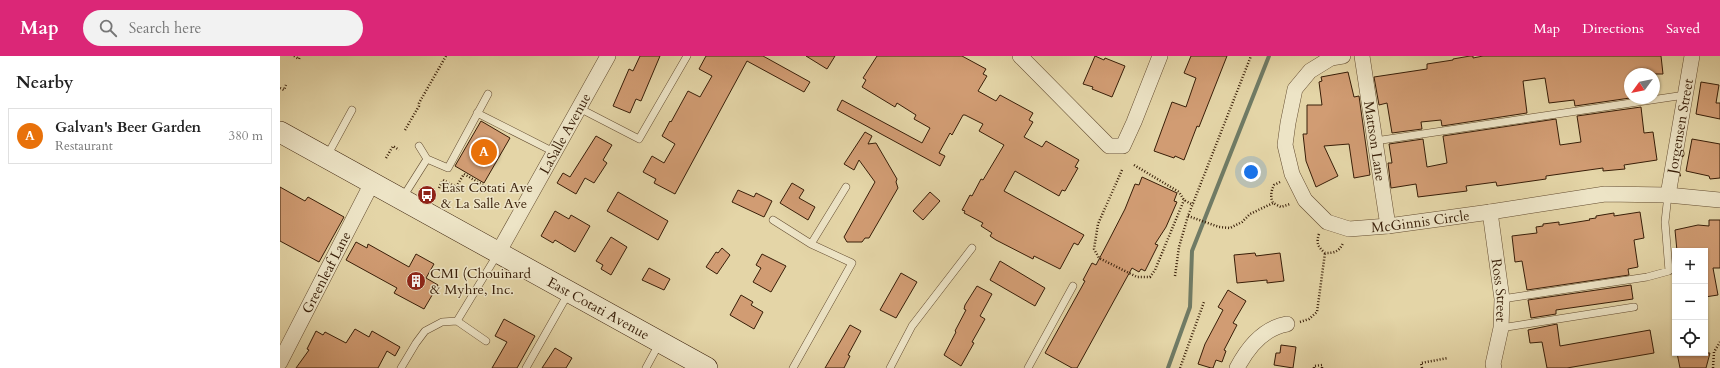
<!DOCTYPE html>
<meta charset="utf-8">
<style>
body{margin:0;font-family:Cardo,serif;background:#f2f2f2;color:#222}
.controls{position:absolute;right:12px;bottom:12px;display:grid;overflow:hidden;border-radius:0px;box-shadow:0 1px 3px #0004}
.controls button{width:36px;height:36px;display:grid;place-items:center;padding:0;border:0;border-bottom:1px solid #e0e0e0;background:#fff;color:#222;font:20px sans-serif}
.compass{position:absolute;left:1344px;top:12px;width:36px;height:36px;border-radius:50%;background:#fff;box-shadow:0 1px 3px #0004;rotate:237deg}
.you{position:absolute;left:971px;top:116px;width:14px;height:14px;margin:-10px;border:3px solid #fff;border-radius:50%;background:#1a73e8;box-shadow:0 0 0 6px #1a73e833}
.badge{display:grid;place-items:center;width:26px;height:26px;border-radius:50%;background:#db2777;color:#fff;font-size:13px;font-weight:700}
.pin{position:absolute;translate:-50% -50%;border:2px solid #fff;box-shadow:0 1px 4px #0006}
.list{margin:0;padding:0;list-style:none}
h2{display:flex;justify-content:space-between;align-items:center;height:52px;margin:0;padding:0 16px;font-size:17px}
h2 small{font-size:13px;font-weight:400;color:#767676}
.list li{display:grid;grid-template-columns:26px 1fr auto;gap:12px;align-items:center;box-sizing:border-box;height:56px;margin:0 8px 8px;padding:0 8px;border:1px solid #e0e0e0;border-radius:0px}
.list b{display:block;font-size:15px;white-space:nowrap}
.list p{margin:0;font-size:13px;white-space:nowrap;color:#767676}
.list em{font-size:13px;font-style:normal;color:#767676}
.icon{flex:none;width:22px;height:22px;fill:none;stroke:currentColor;stroke-width:2;stroke-linecap:round;stroke-linejoin:round}
.map{position:relative;flex:none;width:1440px;height:312px;overflow:hidden}
header{display:flex;align-items:center;gap:24px;box-sizing:border-box;height:56px;padding:0 20px;background:#db2777;color:#fff}
header strong{font-size:19px}
nav{display:flex;gap:22px;margin-inline-start:auto;font-size:14px}
.search{width:280px;height:36px;background:#f2f2f2;display:flex;align-items:center;gap:10px;box-sizing:border-box;padding:0 14px;border-radius:22px;color:#767676;font-size:15px}
main{display:flex}
aside{flex:1;background:#fff}
.map>svg:first-child{display:block}
</style>
<header>
<strong>Map</strong>
<div class="search"><svg class="icon" aria-label="search" viewBox="0 0 24 24"><circle cx="10" cy="10" r="6"/><path d="M15 15l6 6"/></svg>Search here</div>
<nav><a>Map</a><a>Directions</a><a>Saved</a></nav>
</header>
<main>
<aside>
<h2>Nearby<small></small></h2>
<ul class="list">
<li><span class="badge" style="background:#e8710a">A</span><div><b>Galvan's Beer Garden</b><p>Restaurant</p></div><em>380 m</em></li>
</ul>
</aside>
<div class="map">
<svg width="1440" height="312" viewBox="0 0 1440 312">
<rect width="100%" height="100%" fill="#e4d5a7"/>
<filter id="stains"><feTurbulence type="fractalNoise" baseFrequency=".005" numOctaves="4"/><feColorMatrix values="0 0 0 0 .2 0 0 0 0 .09 0 0 0 0 .02 0 0 0 .5 -.17"/></filter>
<radialGradient id="worn" r=".72"><stop offset=".6" stop-color="#630" stop-opacity="0"/><stop offset="1" stop-color="#630" stop-opacity=".3"/></radialGradient>
<g fill="none" stroke-linecap="round" stroke-linejoin="round">
<!-- stream -->
<path stroke="#707b65" stroke-width="4" d="M888 312 910 251 912 195 989 0"/>
</g>
<!-- building -->
<path fill="#d19c73" stroke="#381e08" d="M360 0H380L361 45 356 43 350 57 333 50 349 13 353 15Z
M426 0H483L530 26 524 36 467 5 395 138 374 127 376 123 363 116 372 100 384 107 395 88 382 80 390 65 391 66 408 35 420 41 432 20 419 13Z
M526 0H555L547 13Z
M597 0H682L706 13 703 18 707 20 698 35 716 45 720 39 753 57 749 64 753 66 744 81 762 91 766 85 799 104 795 111 798 112 785 135 782 134 779 140 735 115 724 135 804 179 798 189 794 187 780 213 754 200 753 203 716 184 710 180 712 177 701 170 703 167 684 157 685 155 682 154 690 139 692 140 701 123 703 124 724 89 699 75 703 68 685 59H683L672 79 670 77 659 97 665 100 660 110 557 54 562 44 642 87 650 72 634 63 636 59 617 47 615 51 582 31 586 24 583 22Z
M815 0 824 4 825 2 845 10 832 41 812 33 813 31 803 28Z
M911 0H947L919 71 917 70 904 104 895 100 894 102 874 95 892 46 906 51 916 22 904 17Z
M1190 0H1193V2L1203 0H1381L1383 18H1350V42L1295 50 1294 44 1269 47 1265 22 1243 25 1247 57 1162 70 1161 64 1141 66 1142 73 1112 77 1107 47 1099 49 1094 21 1147 13V8L1173 4V3Z
M1068 16 1074 41 1079 40 1090 119 1074 122 1069 88 1044 90 1058 120 1036 131 1026 105 1023 78H1027V49H1042L1039 26 1042 25 1041 21Z
M1421 26 1439 29 1436 47H1440V63L1416 58Z
M1361 51 1364 77 1373 76 1377 104 1344 109 1345 113 1323 115V112L1266 120V123L1217 130 1216 126 1186 130 1187 135 1138 141 1136 128 1111 132 1108 107H1112L1109 88 1143 83 1147 111 1167 107 1163 80 1276 63 1280 89 1301 86 1297 60Z
M201 65 230 82 204 127 175 110Z
M585 76 592 80 588 88 596 87 617 123 616 126 618 132 589 182H585L582 186H567L564 181 595 126 579 104 574 114 564 108Z
M316 80 332 89 323 104 327 107 314 127 305 122 296 138 277 127 283 117 290 121Z
M1412 83 1440 88V122L1430 123 1429 120 1406 115Z
M862 121 897 137 894 145 897 146 886 171 875 188 878 189 865 215 861 213 859 216 852 212 797 312H792L765 297 805 225 803 224 812 207 816 209 828 186 845 153 855 128 859 129Z
M512 127 524 134 519 142 535 151 528 164 500 147Z
M0 131 25 145 28 141 64 161 39 206 0 185Z
M458 134 474 141 476 137 492 145 484 161 452 146Z
M338 136 388 165 378 184 327 155Z
M650 136 660 145 643 164 633 155Z
M275 155 289 163 291 159 310 170 295 196 275 184 273 187 261 180Z
M1360 156 1364 182 1354 184 1358 211 1348 213 1349 219 1247 234 1242 205 1235 206 1232 180 1257 177 1256 171 1263 170V168L1279 166V169L1310 164 1309 163 1316 162V160L1334 157V160Z
M1429 164H1440V212H1433L1438 239 1425 241V195H1397L1395 174 1418 169 1429 170Z
M331 181 347 191 331 219 321 213 323 209 316 205Z
M76 186 87 192 88 188 129 211 136 198 154 208 146 222 158 229 144 253 114 237 117 232 66 204Z
M442 192 450 199 437 218 426 211 436 196 438 197Z
M975 197 976 200 1000 197 1004 225 987 227V224L957 227 954 199Z
M482 198 506 210 491 236 473 226 481 212 476 209Z
M720 205 765 232 755 250 710 224Z
M369 212 390 223 384 234 362 224Z
M621 217 637 226 616 262 600 254Z
M1351 229 1353 243 1276 254V258L1251 262 1248 244Z
M697 230 712 238 700 260 705 263 692 286 694 287 681 310 664 299 676 276 675 275 686 254 684 253 685 249Z
M948 234 966 245 953 267 957 269 944 294 946 295 942 306 936 304 933 312H931L918 308 925 288 943 254 938 251Z
M461 239 473 246 471 249 483 256 474 273 450 259Z
M224 263 255 280 237 312H212L227 286 215 280Z
M1277 268 1280 290 1370 274 1374 297 1287 312H1267L1262 286 1250 287 1248 274Z
M570 269 581 275 568 299 570 300 564 312H545Z
M75 273 89 281 92 275 120 291 115 300 107 295 98 312H16L29 294 27 293 36 275 43 279 45 276 66 287Z
M1001 289 1016 291 1013 312 994 309 996 297H1000Z
M275 292 292 302 286 312H262Z
M1397 297H1430L1426 312H1400Z"/>
<g fill="none" stroke-linecap="round" stroke-linejoin="round">
<defs>
<path id="service" d="M299 52 359 83 407 0
M197 57 274 96
M1095 85 1405 39
M139 90 147 103 168 112 208 38
M47 100 72 54
M123 141 147 103
M493 164 531 188
M1222 243 1367 221 1389 215 1385 166 1388 139
M177 265 217 199
M1221 272 1354 251
M121 312 136 287 145 275 162 266 177 265 206 285
M246 312 288 238
M366 312 379 288
M513 312 572 207 531 188 566 131
M610 312 632 270 692 192
M748 312 793 230"/>
<g id="minor">
<path d="M740 0 829 90H843L854 66 880 0"/>
<path id="s1" d="M1063 0 1051 2 1030 15 1015 33 1008 67 1005 89 1012 118 1025 144 1047 166 1069 173 1108 170 1210 156 1325 138 1388 139 1440 144"/>
<path id="s2" d="M1082 0 1108 170"/>
<path id="s3" d="M1388 139 1412 0"/>
<path id="s4" d="M1210 156 1222 243 1221 272 1213 308 1214 312"/>
<path id="s5" d="M218 197 328 0"/>
<path id="s6" d="M0 306 92 127"/>
<path d="M957 312C968 291 983 272 1007 268"/>
</g>
<g id="secondary">
<path id="s7" d="M0 76 427 312"/>
</g>
</defs>
<!-- service casing -->
<use href="#service" stroke="#634c30" stroke-width="8"/>
<!-- minor casing -->
<use href="#minor" stroke="#634c30" stroke-width="16"/>
<!-- secondary casing -->
<use href="#secondary" stroke="#381e08" stroke-width="22"/>
<!-- path -->
<path stroke="#381e08" stroke-width="2.5" stroke-dasharray="1 2" stroke-linecap="butt" d="M14 0 19 3 20 0
M0 32 4 34 6 29
M125 74 139 50V47L166 0
M106 102 113 90 119 94
M854 109 899 136 904 144 913 149
M842 114 818 168 814 193 819 202 857 221H870L875 214 904 144
M1000 126 994 129C991 136 990 140 993 147L1001 151 1010 148
M159 132 163 124 176 131 184 118 208 132
M908 160 939 171 950 172 962 166 970 158 993 147
M1039 178C1036 187 1038 191 1045 197 1054 197 1059 196 1063 187
M895 220 899 191 908 160 971 0
M1020 266 1029 263 1037 256 1045 197
M900 312 924 246
M1034 312V310L1042 309V312
M1142 312 1141 307 1168 302
M1433 312 1434 296 1440 286"/>
<!-- service -->
<use href="#service" stroke="#ede4c6" stroke-width="7"/>
<!-- minor -->
<use href="#minor" stroke="#ede4c6" stroke-width="15"/>
<!-- secondary -->
<use href="#secondary" stroke="#ede4c6" stroke-width="21"/>
</g>
<!-- icons -->
<defs>
<symbol id="bus-disc" viewBox="-11 -11 22 22"><circle r="9.5" fill="#8f2418" stroke="#ede4c6"/><path d="M-5-6H5V4H4V6H2V4H-2V6H-4V4H-5ZM-3.5-4V0h7V-4ZM-3.5 1.2v1.5H-2V1.2ZM2 1.2v1.5H3.5V1.2Z" fill="#fff"/></symbol>
<symbol id="building-disc" viewBox="-11 -11 22 22"><circle r="9.5" fill="#8f2418" stroke="#ede4c6"/><path d="M-4-6H4V6H1V3H-1V6H-4ZM-2.5-4.3h1.7v1.8h-1.7ZM.8-4.3h1.7v1.8H.8ZM-2.5-1h1.7V.8h-1.7ZM.8-1h1.7V.8H.8Z" fill="#fff"/></symbol>
</defs>
<g fill-rule="evenodd">
<use href="#bus-disc" x="136" y="128" width="22" height="22"/>
<use href="#building-disc" x="125" y="214" width="22" height="22"/>
</g>
<g text-anchor="middle" stroke-width="3" stroke-linejoin="round" paint-order="stroke">
<!-- street labels -->
<g font-size="14" fill="#381e08" stroke="#ede4c6">
<text dy="5" stroke="none"><textPath href="#s3" startOffset="70">Jorgensen Street</textPath></text>
<text dy="5" stroke="none"><textPath href="#s5" startOffset="137">LaSalle Avenue</textPath></text>
<text dy="5" stroke="none"><textPath href="#s2" startOffset="86">Mattson Lane</textPath></text>
<text dy="5" stroke="none"><textPath href="#s1" startOffset="302">McGinnis Circle</textPath></text>
<text dy="5" stroke="none"><textPath href="#s6" startOffset="101">Greenleaf Lane</textPath></text>
<text dy="5" stroke="none"><textPath href="#s4" startOffset="79">Ross Street</textPath></text>
<text dy="5" stroke="none"><textPath href="#s7" startOffset="364">East Cotati Avenue</textPath></text>
</g>
<!-- poi labels -->
<g font-size="14" fill="#381e08" stroke="#ede4c6" text-anchor="start">
<text x="161" y="136">East Cotati Ave<tspan x="161" dy="16">&amp; La Salle Ave</tspan></text>
<text x="150" y="222">CMI (Chouinard<tspan x="150" dy="16">&amp; Myhre, Inc.</tspan></text>
</g>
</g>
<rect width="100%" height="100%" filter="url(#stains)"/>
<rect width="100%" height="100%" fill="url(#worn)"/>
</svg>
<div class="controls">
<button>+</button>
<button>−</button>
<button><svg class="icon" aria-label="locate" viewBox="0 0 24 24"><circle cx="12" cy="12" r="6"/><path d="M12 2v4M12 18v4M2 12h4M18 12h4"/></svg></button>
</div>
<svg class="compass" viewBox="-18 -18 36 36"><path d="M0-13l5 13h-10z" fill="#e53935"/><path d="M0 13l5-13h-10z" fill="#767676"/></svg>
<div class="you"></div>
<div class="pin badge" style="left:204px;top:96px;background:#e8710a">A</div>
</div>
</main>
